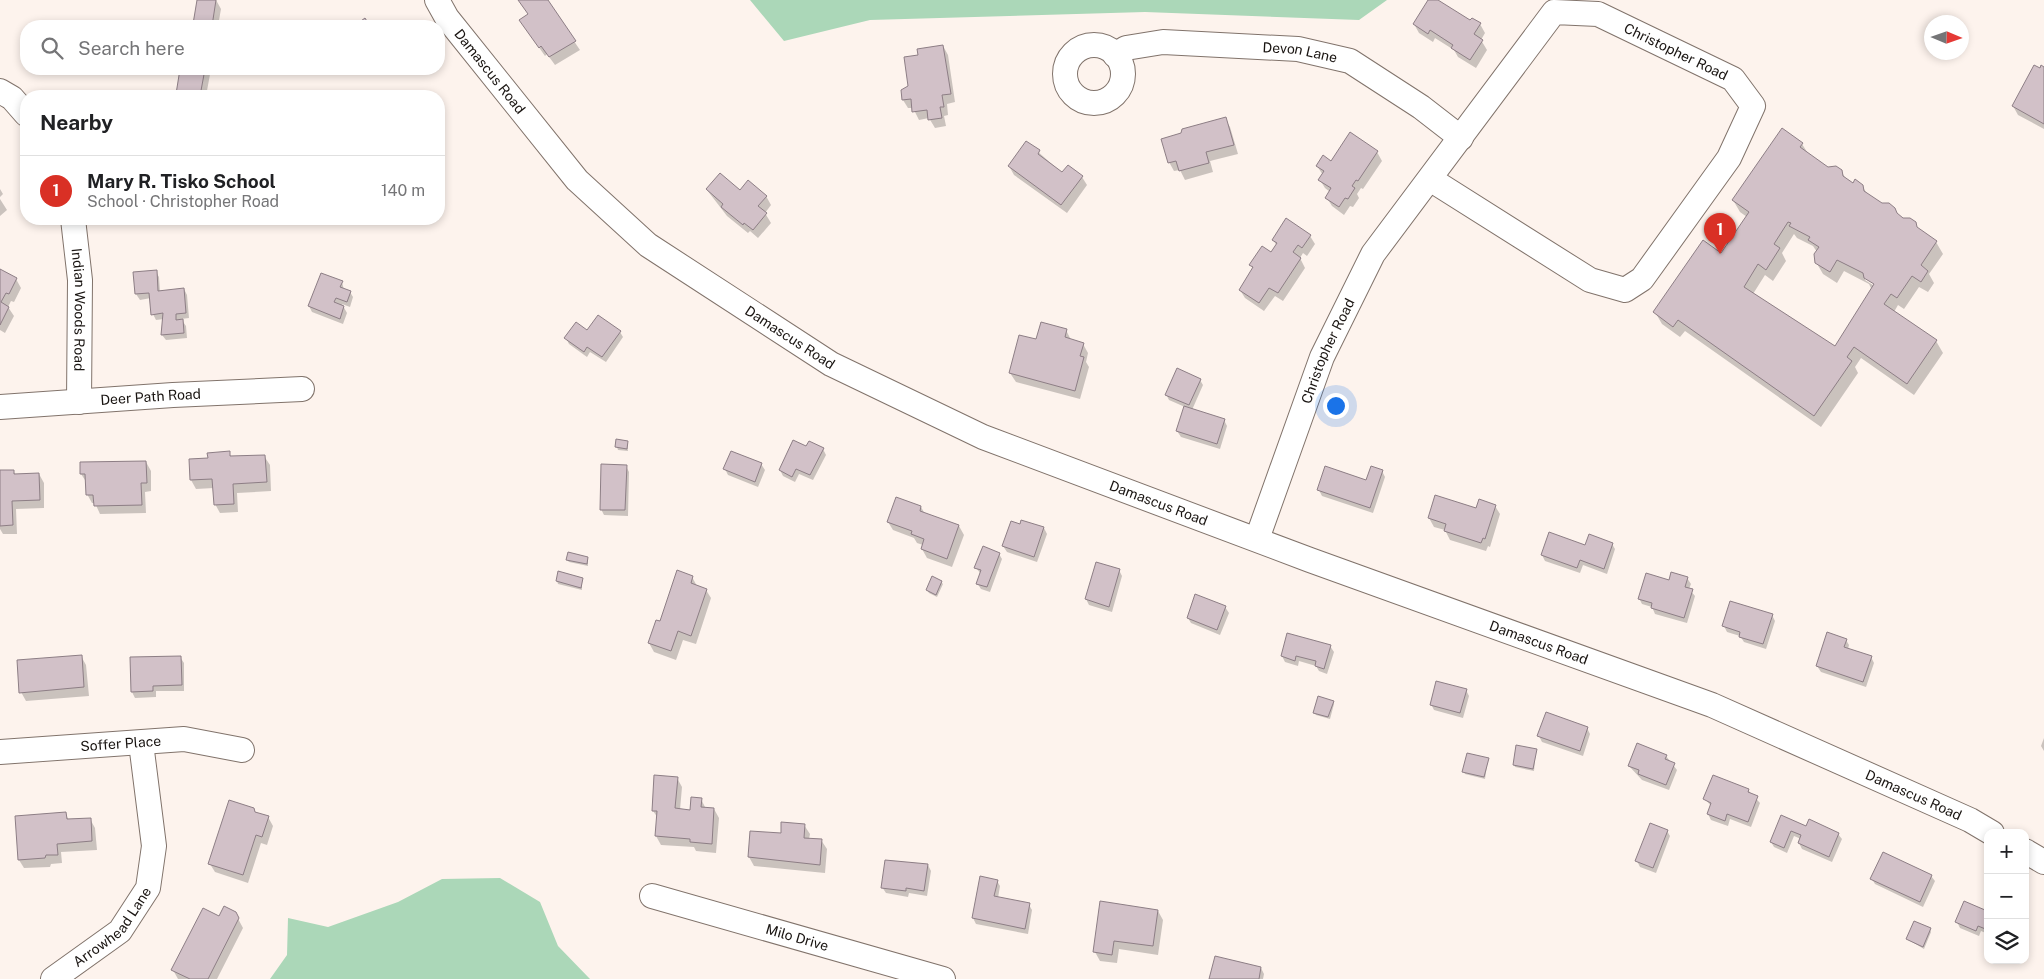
<!DOCTYPE html>
<meta charset="utf-8">
<style>
body{margin:0;font-family:"Public Sans",sans-serif;background:#f6f6f6;color:#202124}
.controls{position:absolute;right:15px;bottom:15px;display:grid;overflow:hidden;border-radius:10px;box-shadow:0 2px 8px #0003}
.controls button{width:45px;height:45px;display:grid;place-items:center;padding:0;border:0;border-bottom:1px solid #e0e0e0;background:#fff;color:#202124;font:25px sans-serif}
.compass{position:absolute;left:1924px;top:15px;width:45px;height:45px;border-radius:50%;background:#fff;box-shadow:0 2px 8px #0003;rotate:92deg}
.you{position:absolute;left:1335px;top:405px;width:18px;height:18px;margin:-12px;border:4px solid #fff;border-radius:50%;background:#1a73e8;box-shadow:0 0 0 8px #1a73e833}
.badge{display:grid;place-items:center;width:32px;height:32px;border-radius:50%;background:#d93025;color:#fff;font-size:16px;font-weight:700}
.pin{position:absolute;translate:-50% -41px;filter:drop-shadow(0 1px 2px #0008)}
.pin::after{content:'';position:absolute;top:26px;width:18px;height:15px;background:inherit;clip-path:polygon(0 0,100% 0,50% 100%)}
.list{margin:0;padding:0;list-style:none}
h2{display:flex;justify-content:space-between;align-items:center;height:65px;margin:0;padding:0 20px;font-size:21px}
h2 small{font-size:16px;font-weight:400;color:#757577}
.list li{display:grid;grid-template-columns:32px 1fr auto;gap:15px;align-items:center;box-sizing:border-box;height:70px;padding:0 20px;border-top:1px solid #e0e0e0}
.list b{display:block;font-size:19px;white-space:nowrap}
.list p{margin:0;font-size:16px;white-space:nowrap;color:#757577}
.list em{font-size:16px;font-style:normal;color:#757577}
.icon{flex:none;width:28px;height:28px;fill:none;stroke:currentColor;stroke-width:2;stroke-linecap:round;stroke-linejoin:round}
.map{position:relative;flex:none;width:2044px;height:979px;overflow:hidden}
.search{position:absolute;background:#fff;box-shadow:0 2px 8px #0003;left:20px;top:20px;width:425px;height:55px;display:flex;align-items:center;gap:12px;box-sizing:border-box;padding:0 18px;border-radius:20px;color:#757577;font-size:19px}
.panel{position:absolute;background:#fff;box-shadow:0 2px 8px #0003;left:20px;top:90px;width:425px;height:135px;border-radius:20px}
.map>svg:first-child{display:block}
</style>
<div class="map">
<svg width="2044" height="979" viewBox="0 0 2044 979">
<rect width="100%" height="100%" fill="#fdf3ed"/>
<!-- green -->
<path fill="#abd7b8" d="M750 0H1387L1359 20 1145 12 870 20 784 41Z
M500 878 540 902 558 946 590 979H270L287 955 288 918 328 927 398 902 442 879Z"/>
<!-- shadow -->
<path fill="#0003" fill-rule="evenodd" d="M198 0H216L221 9 218 26H188H194Z
M519 0H546L580 50 555 65 547 54 545 56 526 29 529 15Z
M1429 0H1436L1471 22 1473 19 1480 24 1485 33 1481 40 1487 50 1476 68 1458 57 1454 50 1435 38 1433 42 1419 33 1414 24Z
M943 46 948 55 955 102 947 104 948 115 944 116 946 126 935 128 929 118 919 120 913 108H908L903 100 919 56Z
M2044 68V129L2018 115 2013 106 2040 70Z
M181 69H211L206 96H178L177 94Z
M369 69H382L374 75Z
M1225 119 1230 127 1238 154 1210 161 1213 172 1185 180 1180 170 1174 171 1169 162Z
M1351 134 1377 152 1382 161 1363 189 1361 188 1357 194 1359 198 1353 207 1350 206 1344 215 1332 206 1327 198 1330 192 1325 188 1320 180 1323 175 1317 166 1332 163Z
M1027 142 1063 174 1082 177 1087 185 1067 213 1014 175 1009 166Z
M1802 144 1809 155 1828 168 1841 171 1846 179 1853 185 1862 186 1868 195 1903 219 1915 223 1919 231 1936 242 1943 254 1929 274 1934 283 1928 292 1919 287 1904 309 1898 305 1894 312 1936 341 1943 353 1914 395 1861 358 1855 367 1858 373 1821 427 1685 331 1680 337 1662 324 1655 312 1721 254 1747 217 1740 212 1733 200ZM1794 234 1797 238 1813 246 1817 252 1816 262 1823 274 1837 283 1844 271 1869 284 1872 290 1835 347 1753 294 1765 275 1773 281 1786 261 1782 253ZM1865 277 1880 287 1879 289 1865 280Z
M0 189 3 194 0 197Z
M707 190 766 196 771 205 765 213 771 223 758 238 750 231 748 233 727 216Z
M0 199 7 210 0 216Z
M1310 236 1315 244 1307 256 1303 253 1300 258 1305 268 1283 301 1275 296 1264 311 1245 298 1240 290 1253 269 1251 265 1271 254 1277 246 1273 240Z
M0 271 16 279 21 288 14 302 11 301 8 307 14 316 5 333 0 330Z
M156 272 159 277 160 292 184 289 187 295 189 318 181 319 186 326 187 338 166 340 162 335 164 319 156 320 153 314 151 298 140 300 136 294Z
M342 282 344 290 350 292 353 297 350 307 342 304 347 313 343 324 312 312 309 306Z
M1066 330 1071 340 1083 344 1088 353 1086 362 1089 367 1080 399 1016 382 1010 373 1037 341Z
M587 332H620L623 337 606 362 590 352 587 357 569 344 566 338Z
M1200 380 1203 385 1192 410 1224 420 1227 426 1220 449 1181 437 1177 431 1185 407 1169 400 1166 394Z
M627 442 628 451 618 450 617 447Z
M807 448 823 449 826 455 813 480 799 474 795 482 783 476 780 470Z
M229 453 232 458 264 456 270 465 271 491 237 493 238 512 220 513 215 504 214 488 196 489 191 480Z
M146 462 151 471V491L145 492 146 513 100 514 95 503H92L87 494V483L81 474V463Z
M761 464 765 470 758 487 728 475 725 469Z
M626 466 629 472 628 516 604 515 601 509Z
M0 471H13L16 475 39 474 44 483V508L16 509 17 534H3L0 529Z
M1382 471 1385 477 1373 513 1322 496 1319 490 1367 482Z
M1495 506 1500 514 1490 547 1488 546 1486 551 1450 540 1445 530 1434 527 1429 518Z
M921 507 925 514 959 526 964 535 952 567 927 558 922 549 923 545 917 543 914 538 893 530 888 522Z
M1044 528 1047 534 1037 562 1007 552 1003 546Z
M1612 544 1615 549 1607 574 1583 565 1580 573 1545 561 1542 555Z
M999 554 1002 559 990 592 981 589 977 583 981 574 976 568Z
M588 558V566L569 562 567 560Z
M1119 570 1122 576 1112 612 1089 605 1086 599Z
M692 577 697 586 706 590 711 598 696 644 683 640 676 660 654 652 649 643Z
M1687 578 1691 584 1689 589 1695 596 1687 623 1655 614 1652 607 1642 604 1639 598 1670 581Z
M582 579V590L558 584 557 581Z
M941 582 943 584 937 597 929 593 927 590Z
M1225 607 1229 613 1220 635 1191 623 1188 618Z
M1772 615 1775 621 1766 649 1744 642 1740 636 1727 632 1724 626Z
M1846 640 1849 645 1848 649 1871 657 1874 663 1866 687 1821 672 1817 666Z
M1330 646 1334 652 1327 674 1319 671 1316 666 1299 661 1298 666 1285 662 1282 656Z
M81 656 86 665 89 696 26 701 21 692Z
M180 657 184 663V691H156V697L135 698 132 692Z
M1466 690 1469 696 1463 718 1434 710 1431 704Z
M1333 702 1334 704 1330 719 1316 715 1314 712Z
M1587 728 1590 734 1583 756 1542 742 1539 736Z
M2044 738V751L2041 746Z
M1536 750 1534 771 1515 767 1514 764Z
M1666 756 1677 770 1669 790 1642 780 1629 766Z
M1488 759 1485 779 1465 774 1464 772Z
M677 778 682 787 680 810 691 811 701 799 706 809H714L719 818 716 853 696 851 694 847 661 845 656 836 658 818 653 811Z
M1748 790 1760 803 1751 827 1730 819 1728 826 1711 820 1708 814 1711 806 1705 799Z
M65 814 69 820 90 819 95 828 97 850 61 852 62 863 51 864 50 867 24 868 19 860Z
M1782 816 1807 827 1838 834 1842 839 1832 862 1802 849 1799 843 1801 839 1794 836 1787 853 1774 847 1771 842Z
M268 817 273 826 267 845 261 843 248 883 215 872 210 864Z
M804 825 810 834 809 839 821 840 827 849 825 873 754 866 749 857 782 835Z
M1667 831 1670 836 1656 873 1640 867 1637 861Z
M928 865 931 871 927 896 909 893 908 897 886 893 882 887Z
M1931 876 1935 881 1923 907 1875 884 1872 879Z
M997 881 1000 886 998 898 1029 905 1032 910 1028 934 976 924 973 918Z
M1988 907V934L1981 931 1979 936 1960 928 1957 922 1985 912Z
M1158 911 1163 920 1158 955 1119 949 1117 963 1100 961 1095 952Z
M235 913 243 928 217 979H178L173 970Z
M1930 929 1931 932 1924 949 1907 939Z
M1261 968 1264 974 1263 979H1210Z"/>
<!-- building -->
<path fill="#d2c1c8" stroke="#8d7e85" fill-rule="evenodd" d="M197 0H216L212 26H187V23L193 24Z
M518 0H548L576 41 549 57 541 46 539 48 519 20 528 14Z
M1428 0H1438L1470 20 1472 18 1481 23 1474 34 1483 40 1470 60 1451 48 1453 45 1430 30 1428 34 1413 24Z
M365 18 370 26H354Z
M943 45 951 94 942 95 944 107H940L942 118 928 120 927 110 912 112 911 99 902 100 901 90 908 86 904 57 918 55 917 49Z
M2034 65 2040 68 2041 65 2044 67V124L2012 106Z
M180 69H205L200 96 176 94Z
M1226 117 1234 145 1206 152 1209 163 1179 171 1176 161 1168 163 1161 139 1181 133 1182 129Z
M1782 128 1803 143 1800 147 1828 167 1836 166 1842 170 1843 176 1853 183 1855 179 1863 185 1864 191 1882 203H1889L1895 208 1897 213 1903 218H1910L1916 222 1917 227 1937 241 1921 265 1928 271 1921 282 1912 276 1897 298 1891 294 1884 304 1937 340 1907 384 1854 347 1847 357 1852 361 1814 416 1678 320 1673 327 1653 312 1703 240 1721 253 1749 212 1732 200ZM1788 222 1791 223 1789 226 1810 237 1808 240 1819 247 1814 254 1815 263 1830 272 1837 260 1863 273 1864 278 1874 284 1835 346 1744 287 1758 264 1766 270 1780 248 1774 244Z
M1350 132 1378 151 1358 181 1356 180 1352 186 1355 188 1348 199 1345 198 1339 207 1325 198 1331 188 1318 180 1324 171 1316 166 1323 155 1331 161Z
M1026 141 1040 150 1038 154 1062 172 1068 165 1083 176 1061 205 1008 166Z
M720 173 740 190 748 180 767 196 758 206 767 213 753 230 744 223 743 225 721 207 723 204 706 189Z
M1286 218 1311 235 1302 248 1298 245 1293 252 1301 258 1278 293 1269 288 1259 303 1239 290 1253 267 1249 265 1262 246 1271 252 1277 243 1272 240Z
M0 269 17 278 9 294 6 293 1 302 9 307 0 325Z
M157 270 158 291 184 288 186 313 176 314V320L183 319 184 333 161 335 163 313 151 315 149 293 135 294 133 272Z
M321 273 343 281 340 287 351 291 347 302 336 298 334 302 344 306 340 319 308 306Z
M598 315 621 331 602 357 587 347 584 352 564 338 576 322 587 330Z
M1041 322 1067 329 1065 337 1084 343 1080 356 1084 357 1075 391 1009 373 1019 335 1036 339Z
M1177 368 1201 379 1189 405 1165 395Z
M1184 406 1225 419 1217 444 1176 431Z
M616 439 628 441 627 449 615 447Z
M793 440 806 446 809 441 824 448 810 475 796 469 792 477 779 470Z
M230 451V456L265 455 267 482 233 484 234 504 214 505 212 479 190 480 189 459 208 458 207 453Z
M731 451 762 463 755 482 723 469Z
M146 461 147 483H141L142 505 94 506 93 495H86L85 474H80V462Z
M601 464 627 465 625 510H600Z
M1325 466 1366 480 1371 466 1383 470 1370 508 1317 490Z
M0 470H14V474L39 473 40 500 12 501 13 525 0 526Z
M1435 495 1476 508 1479 499 1496 505 1485 539 1483 538 1481 543 1444 531 1446 524 1428 518Z
M896 497 921 506 920 511 959 525 947 559 921 549 924 539 911 534 912 531 887 522Z
M1021 520 1044 527 1034 557 1002 546 1011 521 1020 524Z
M1549 532 1585 545 1589 534 1613 543 1604 569 1580 560 1577 568 1541 555Z
M983 546 1000 553 987 587 976 584 981 570 974 568Z
M568 552 588 557 587 564 566 560Z
M1096 562 1120 569 1109 607 1085 599Z
M677 570 693 576 691 583 707 589 691 636 678 631 671 651 648 643 656 620 660 621Z
M558 571 583 578 581 588 556 581Z
M1671 572 1688 577 1685 587 1693 589 1684 618 1651 608 1652 603 1638 599 1646 573 1669 580Z
M932 576 942 581 936 595 926 590Z
M1195 594 1226 606 1217 630 1187 618Z
M1730 601 1773 614 1763 644 1739 637 1740 632 1722 626Z
M1827 632 1847 639 1844 647 1872 656 1863 682 1816 666Z
M1287 633 1331 645 1324 669 1315 666 1316 661 1296 656 1295 661 1281 656Z
M82 655 84 687 19 693 17 660Z
M181 656 182 685 153 686V691L131 692 130 657Z
M1436 681 1467 689 1460 713 1430 705Z
M1318 696 1334 701 1328 717 1313 713Z
M1546 712 1588 727 1580 751 1537 736Z
M1637 743 1667 755 1665 759 1675 763 1666 785 1638 774 1639 770 1628 766Z
M1516 745 1537 749 1533 769 1513 765Z
M1467 753 1489 758 1484 777 1462 772Z
M654 775 678 777 675 808 690 810 691 797 702 798 701 807 714 808 712 844 690 842V839L655 836 657 811H652Z
M1713 775 1749 789 1748 792 1758 796 1748 822 1727 814 1725 821 1707 814 1711 803 1703 799Z
M229 800 254 808 255 812 269 816 262 837 256 835 243 875 208 864Z
M66 812 67 819 91 818 92 841 57 844 58 855H46L45 858 18 860 15 816Z
M1781 815 1806 826 1809 819 1839 833 1829 857 1798 843 1801 835 1791 831 1784 848 1770 842Z
M781 822 805 824 804 838 822 839 820 865 748 857 750 831 781 833Z
M1650 823 1668 830 1653 868 1635 861Z
M1883 852 1932 875 1920 902 1870 879Z
M885 860 928 864 924 891 906 888V891L881 888Z
M980 876 998 880 994 896 1030 903 1025 929 972 918Z
M1100 901 1158 910 1153 946 1114 941 1112 955 1093 952Z
M1964 901 1985 910 1988 903V930L1978 926 1976 931 1955 922Z
M224 906 236 912 239 918 208 979H190L171 970 203 908 219 916Z
M1914 921 1931 928 1923 947 1906 939Z
M1215 956 1261 967 1259 979H1209Z"/>
<g fill="none" stroke-linecap="round" stroke-linejoin="round">
<defs>
<g id="minor">
<path id="s1" d="M437 0 447 18 577 180 648 245 831 364 983 437 1310 560 1712 705 1970 820 1992 833"/>
<circle cx="1094" cy="74" r="29"/>
<path id="s2" d="M1115 55 1126 48 1163 42 1298 49 1350 61 1421 107 1461 138"/>
<path d="M0 91 12 98 26 114"/>
<path id="s3" d="M73 219 80 280 79 402"/>
<path id="s4" d="M0 407 173 395 302 389"/>
<path id="s5" d="M1257 539 1322 357 1373 254 1554 12 1598 14 1733 79 1753 106 1729 158 1642 279 1625 290 1590 280 1430 179"/>
<path id="s6" d="M0 752 184 739 242 750"/>
<path d="M2025 851 2044 862"/>
<path id="s7" d="M652 896 943 979"/>
<path id="s8" d="M53 979 120 931 148 888 154 846 141 743"/>
</g>
</defs>
<!-- minor casing -->
<use href="#minor" stroke="#81736b" stroke-width="26"/>
<!-- minor -->
<use href="#minor" stroke="#fff" stroke-width="24"/>
</g>
<g text-anchor="middle" stroke-width="4" stroke-linejoin="round" paint-order="stroke">
<!-- street labels -->
<g font-size="14" fill="#191411" stroke="#fff">
<text dy="5" stroke="none"><textPath href="#s5" startOffset="741">Christopher Road</textPath></text>
<text dy="5" stroke="none"><textPath href="#s2" startOffset="188">Devon Lane</textPath></text>
<text dy="5" stroke="none"><textPath href="#s1" startOffset="89">Damascus Road</textPath></text>
<text dy="5" stroke="none"><textPath href="#s3" startOffset="91">Indian Woods Road</textPath></text>
<text dy="5" stroke="none"><textPath href="#s1" startOffset="494">Damascus Road</textPath></text>
<text dy="5" stroke="none"><textPath href="#s5" startOffset="201">Christopher Road</textPath></text>
<text dy="5" stroke="none"><textPath href="#s4" startOffset="151">Deer Path Road</textPath></text>
<text dy="5" stroke="none"><textPath href="#s1" startOffset="899">Damascus Road</textPath></text>
<text dy="5" stroke="none"><textPath href="#s1" startOffset="1304">Damascus Road</textPath></text>
<text dy="5" stroke="none"><textPath href="#s6" startOffset="121">Soffer Place</textPath></text>
<text dy="5" stroke="none"><textPath href="#s1" startOffset="1709">Damascus Road</textPath></text>
<text dy="5" stroke="none"><textPath href="#s8" startOffset="80">Arrowhead Lane</textPath></text>
<text dy="5" stroke="none"><textPath href="#s7" startOffset="151">Milo Drive</textPath></text>
</g>
</g>
</svg>
<div class="controls">
<button>+</button>
<button>−</button>
<button><svg class="icon" aria-label="layers" viewBox="0 0 24 24"><path d="M12 4l9 5-9 5-9-5zM3 14l9 5 9-5"/></svg></button>
</div>
<svg class="compass" viewBox="-18 -18 36 36"><path d="M0-13l5 13h-10z" fill="#e53935"/><path d="M0 13l5-13h-10z" fill="#757577"/></svg>
<div class="you"></div>
<div class="pin badge" style="left:1720px;top:254px">1</div>
<div class="search"><svg class="icon" aria-label="search" viewBox="0 0 24 24"><circle cx="10" cy="10" r="6"/><path d="M15 15l6 6"/></svg>Search here</div>
<section class="panel">
<h2>Nearby<small></small></h2>
<ul class="list">
<li><span class="badge">1</span><div><b>Mary R. Tisko School</b><p>School · Christopher Road</p></div><em>140 m</em></li>
</ul>
</section>
</div>
